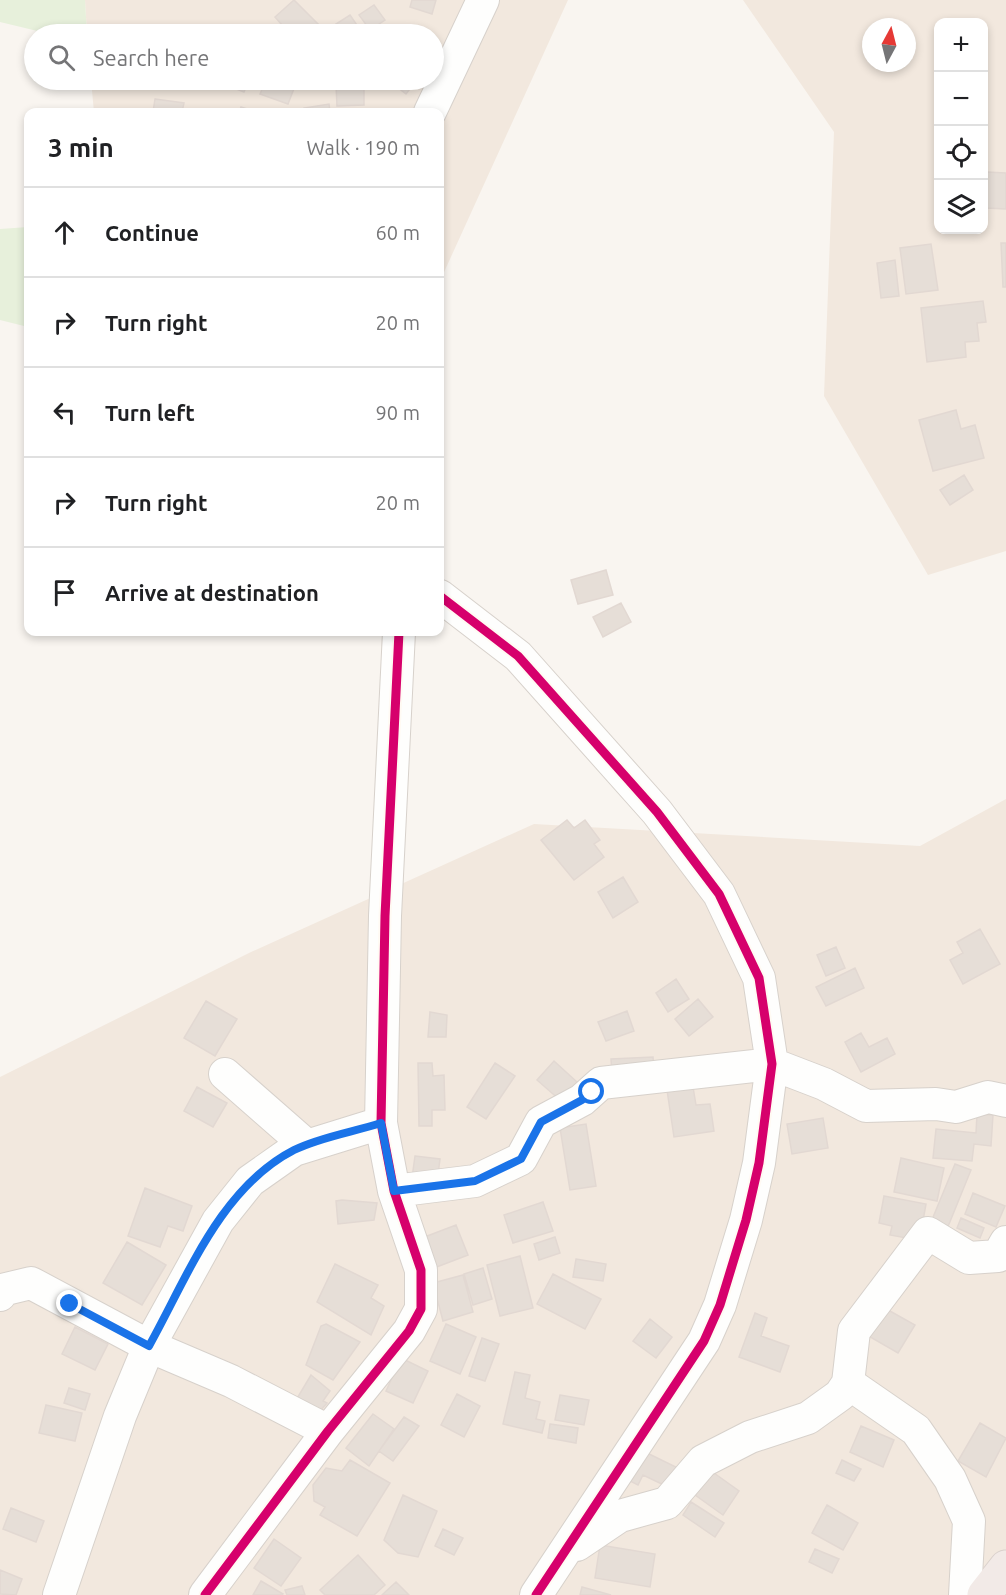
<!DOCTYPE html>
<meta charset="utf-8">
<style>
body{margin:0;font-family:Ubuntu,sans-serif;background:#f6f6f6;color:#202124}
.controls{position:absolute;right:18px;top:18px;display:grid;overflow:hidden;border-radius:12px;box-shadow:0 3px 9px #0003}
.controls button{width:54px;height:54px;display:grid;place-items:center;padding:0;border:0;border-bottom:2px solid #e0e0e0;background:#fff;color:#202124;font:30px sans-serif}
.compass{position:absolute;left:862px;top:18px;width:54px;height:54px;border-radius:50%;background:#fff;box-shadow:0 3px 9px #0003;rotate:7deg}
.stop{position:absolute;width:18px;height:18px;margin:-14px;border:4px solid #1a73e8;border-radius:50%;background:#fff}
.stop.end{background:#1a73e8;border-color:#fff;box-shadow:0 2px 6px #0008}
.list{margin:0;padding:0;list-style:none}
h2{display:flex;justify-content:space-between;align-items:center;height:78px;margin:0;padding:0 24px;font-size:26px}
h2 small{font-size:20px;font-weight:400;color:#757577}
.list li{display:grid;grid-template-columns:39px 1fr auto;gap:18px;align-items:center;box-sizing:border-box;height:90px;padding:0 24px;border-top:2px solid #e0e0e0}
.list b{display:block;font-size:22px;white-space:nowrap}
.list em{font-size:20px;font-style:normal;color:#757577}
.icon{flex:none;width:33px;height:33px;fill:none;stroke:currentColor;stroke-width:2;stroke-linecap:round;stroke-linejoin:round}
.map{position:relative;flex:none;width:1006px;height:1595px;overflow:hidden}
.search{position:absolute;background:#fff;box-shadow:0 3px 9px #0003;left:24px;top:24px;width:420px;height:66px;display:flex;align-items:center;gap:15px;box-sizing:border-box;padding:0 21px;border-radius:33px;color:#757577;font-size:22px}
.panel{position:absolute;background:#fff;box-shadow:0 3px 9px #0003;left:24px;top:108px;width:420px;height:528px;border-radius:12px}
.map>svg:first-child{display:block}
</style>
<div class="map">
<svg width="1006" height="1595" viewBox="0 0 1006 1595">
<rect width="100%" height="100%" fill="#f9f5f0"/>
<!-- residential -->
<path fill="#f2e8de" fill-rule="evenodd" d="M85 0H568L440 281V112H94L91 80H434V34H87Z
M743 0H1006V551L928 575 824 396 834 132ZM938 22H984V230H938ZM871 27H907V63H871Z
M1006 799V1595H0V1077L251 952 534 824 920 846Z"/>
<!-- green -->
<path fill="#e7f0db" d="M0 0H85L87 34H50L0 22Z
M28 227V327L0 320V229Z"/>
<!-- building -->
<path fill="#e6ded7" stroke="#e2d8d2" stroke-width="1.5" d="M294 0 321 27 312 34H287L289 33 275 17Z
M412 0H436L432 14 410 7Z
M374 5 385 20 370 30 359 15Z
M350 15 363 34H343L336 24Z
M220 80H249L244 92 219 82Z
M266 80H279L295 86 288 104 260 94Z
M366 80H379L374 86Z
M394 80H414L416 81 406 94 392 83Z
M364 84V105L337 106 336 85Z
M155 99 184 103 182 112H153Z
M329 104 330 112H305L304 108Z
M241 107 257 112H239Z
M987 172 1006 173V209L986 208Z
M1001 243H1006V287H1003Z
M931 244 938 290 906 294 900 248Z
M895 260 899 296 881 298 877 263Z
M983 301 986 322 977 323 979 341 965 342 966 357 927 362 921 308Z
M956 410 961 429 975 425 984 458 933 471 919 420Z
M964 475 973 490 950 505 940 490Z
M606 570 613 595 578 604 571 580Z
M621 603 631 622 603 637 593 617Z
M567 820 574 828 585 820 600 840 594 844 604 857 574 880 541 840Z
M623 877 638 902 613 918 598 892Z
M980 929 1000 964 963 984 950 960 963 953 957 942Z
M836 947 845 968 826 976 817 955Z
M855 968 864 988 826 1006 816 987Z
M676 979 689 999 668 1012 656 993Z
M698 999 713 1017 689 1036 675 1019Z
M206 1001 237 1019 215 1056 184 1038Z
M627 1011 634 1031 606 1041 598 1022Z
M430 1012 447 1015 446 1037H428Z
M861 1033 869 1047 887 1038 895 1054 861 1072 845 1042Z
M653 1057 654 1073 612 1074 611 1059Z
M554 1061 577 1082 561 1101 537 1080Z
M418 1063H432L433 1076 444 1075 445 1110H432V1126H419Z
M495 1063 515 1076 486 1119 467 1107Z
M197 1087 227 1103 213 1127 184 1111Z
M693 1087 696 1105 710 1104 714 1131 674 1137 667 1090Z
M977 1114 993 1115 991 1146 974 1144 972 1161 933 1158 936 1129 976 1133Z
M823 1118 828 1148 792 1154 787 1124Z
M586 1124 596 1186 570 1190 560 1128Z
M415 1156 440 1159 437 1182 412 1178Z
M901 1158 944 1168 937 1201 894 1192Z
M955 1164 971 1170 947 1229 931 1222Z
M145 1188 192 1206 183 1231 168 1226 160 1247 128 1236Z
M973 1193 1005 1206 996 1227 965 1214Z
M884 1196 926 1204 921 1232 912 1239 890 1235 892 1226 879 1223Z
M342 1200 377 1203 374 1220 338 1224 336 1201Z
M543 1202 553 1231 513 1243 504 1215Z
M961 1218 984 1228 980 1238 957 1228Z
M456 1225 468 1255 434 1268 422 1238Z
M555 1237 560 1253 539 1260 534 1244Z
M127 1242 166 1265 142 1305 103 1283Z
M520 1256 533 1308 500 1316 487 1265Z
M576 1259 606 1264 603 1281 573 1277Z
M335 1264 378 1285 371 1298 384 1306 371 1335 317 1302Z
M483 1268 492 1299 473 1305 464 1274Z
M553 1274 601 1299 585 1329 537 1304Z
M463 1275 473 1312 443 1321 433 1283Z
M881 1306 915 1325 898 1353 865 1334Z
M755 1313 767 1318 761 1336 789 1346 780 1372 739 1357Z
M650 1319 672 1337 656 1358 633 1341Z
M326 1324 360 1342 333 1380 306 1365 321 1326Z
M446 1324 476 1337 460 1374 430 1361Z
M75 1327 108 1344 95 1370 62 1354Z
M482 1338 499 1344 485 1381 469 1376Z
M401 1358 428 1371 413 1403 386 1391Z
M515 1372 530 1375 525 1398 540 1402 536 1419 545 1421 542 1433 503 1424Z
M311 1375 330 1391 323 1401 327 1403 315 1417 296 1400Z
M69 1388 90 1394 85 1410 64 1403Z
M457 1394 480 1406 464 1437 441 1425Z
M560 1395 589 1400 584 1425 555 1420Z
M46 1405 82 1413 75 1441 39 1433Z
M373 1414 394 1429 369 1466 346 1448Z
M404 1417 419 1426 393 1461 379 1451Z
M980 1423 1006 1438 986 1477 958 1461Z
M550 1424 578 1428 576 1443 548 1438Z
M861 1426 894 1440 883 1467 850 1452Z
M643 1451 678 1468 668 1487 643 1475 638 1485 628 1480Z
M350 1460 390 1483 357 1536 320 1515 325 1507 314 1501 313 1485 326 1468 342 1471Z
M842 1460 861 1469 854 1481 836 1473Z
M707 1468 739 1491 723 1515 691 1492Z
M403 1495 437 1511 418 1557 398 1553 384 1540Z
M691 1502 724 1523 715 1537 683 1515Z
M827 1505 858 1523 843 1550 812 1533Z
M11 1508 44 1521 36 1542 3 1529Z
M443 1529 463 1538 454 1555 435 1546Z
M274 1539 301 1558 281 1586 254 1568Z
M600 1545 655 1554 650 1587 595 1578Z
M815 1549 839 1559 832 1573 809 1562Z
M358 1555 385 1585 374 1595H325L320 1590Z
M0 1570 22 1579 16 1595 0 1594Z
M261 1581 283 1594 282 1595H253Z
M396 1582 409 1595H382Z
M302 1586 305 1595H287L285 1590Z
M582 1587 611 1595H580Z"/>
<g fill="none" stroke-linecap="round" stroke-linejoin="round">
<defs>
<path id="street" d="M430 112 483 0
M440 596 518 656 657 812 719 894 759 978 772 1064 759 1163 746 1220 720 1305 704 1341 536 1595
M225 1074 306 1145
M394 1191 475 1181 521 1159 541 1122 582 1100 601 1083 772 1064 824 1084 866 1106 936 1104 956 1107 988 1097 1006 1101
M0 1295 2 1290 31 1283 149 1346 231 1381 328 1431
M848 1383 916 1430 950 1479 969 1521 965 1595
M577 1545 620 1516 667 1503 703 1461 750 1437 808 1418 840 1395 848 1383 854 1331 928 1233 969 1258 998 1256 1006 1242
M59 1595 120 1416 149 1346 218 1221 250 1181 294 1150 381 1123
M205 1595 328 1431 409 1331 421 1309V1270L394 1191 381 1123 385 916 399 632"/>
<path id="highway" d="M984 1595 1006 1567"/>
</defs>
<!-- street casing -->
<use href="#street" stroke="#d7d1cb" stroke-width="34"/>
<!-- highway casing -->
<use href="#highway" stroke="#dad1cc" stroke-width="35"/>
<!-- street -->
<use href="#street" stroke="#fefefd" stroke-width="32"/>
<!-- highway -->
<use href="#highway" stroke="#f2eae7" stroke-width="33"/>
<defs>
<path id="cycleway" d="M440 596 518 656 657 812 719 894 759 978 772 1064 759 1163 746 1220 720 1305 704 1341 536 1595
M205 1595 328 1431 409 1331 421 1309V1270L394 1191 381 1123 385 916 399 632"/>
</defs>
<!-- cycleway casing -->
<use href="#cycleway" stroke="#fffaf3" stroke-width="13"/>
<!-- cycleway -->
<use href="#cycleway" stroke="#d6006c" stroke-width="9"/>
</g>
<g fill="none" stroke-linecap="round" stroke-linejoin="round">
<!-- route -->
<path stroke="#1a73e8" stroke-width="8" d="M70 1304 149 1346C187 1278 220 1188 294 1150 320 1137 353 1132 381 1123L394 1191 475 1181 521 1159 541 1122 582 1100 592 1092"/>
</g>
</svg>
<div class="controls">
<button>+</button>
<button>−</button>
<button><svg class="icon" aria-label="locate" viewBox="0 0 24 24"><circle cx="12" cy="12" r="6"/><path d="M12 2v4M12 18v4M2 12h4M18 12h4"/></svg></button>
<button><svg class="icon" aria-label="layers" viewBox="0 0 24 24"><path d="M12 4l9 5-9 5-9-5zM3 14l9 5 9-5"/></svg></button>
</div>
<svg class="compass" viewBox="-18 -18 36 36"><path d="M0-13l5 13h-10z" fill="#e53935"/><path d="M0 13l5-13h-10z" fill="#757577"/></svg>
<div class="stop" style="left:592px;top:1092px"></div>
<div class="stop end" style="left:70px;top:1304px"></div>
<div class="search"><svg class="icon" aria-label="search" viewBox="0 0 24 24"><circle cx="10" cy="10" r="6"/><path d="M15 15l6 6"/></svg>Search here</div>
<section class="panel">
<h2>3 min<small>Walk · 190 m</small></h2>
<ul class="list">
<li><svg class="icon" aria-label="ahead" viewBox="0 0 24 24"><path d="M12 20V5M6 11l6-6 6 6"/></svg><div><b>Continue</b></div><em>60 m</em></li>
<li><svg class="icon" aria-label="right" viewBox="0 0 24 24"><path d="M7 20v-9h11M14 6l5 5-5 5"/></svg><div><b>Turn right</b></div><em>20 m</em></li>
<li><svg class="icon" aria-label="left" viewBox="0 0 24 24"><path d="M17 20v-9H6M10 6l-5 5 5 5"/></svg><div><b>Turn left</b></div><em>90 m</em></li>
<li><svg class="icon" aria-label="right" viewBox="0 0 24 24"><path d="M7 20v-9h11M14 6l5 5-5 5"/></svg><div><b>Turn right</b></div><em>20 m</em></li>
<li><svg class="icon" aria-label="arrive" viewBox="0 0 24 24"><path d="M6 21V4h12l-3 4 3 4H6"/></svg><div><b>Arrive at destination</b></div></li>
</ul>
</section>
</div>
